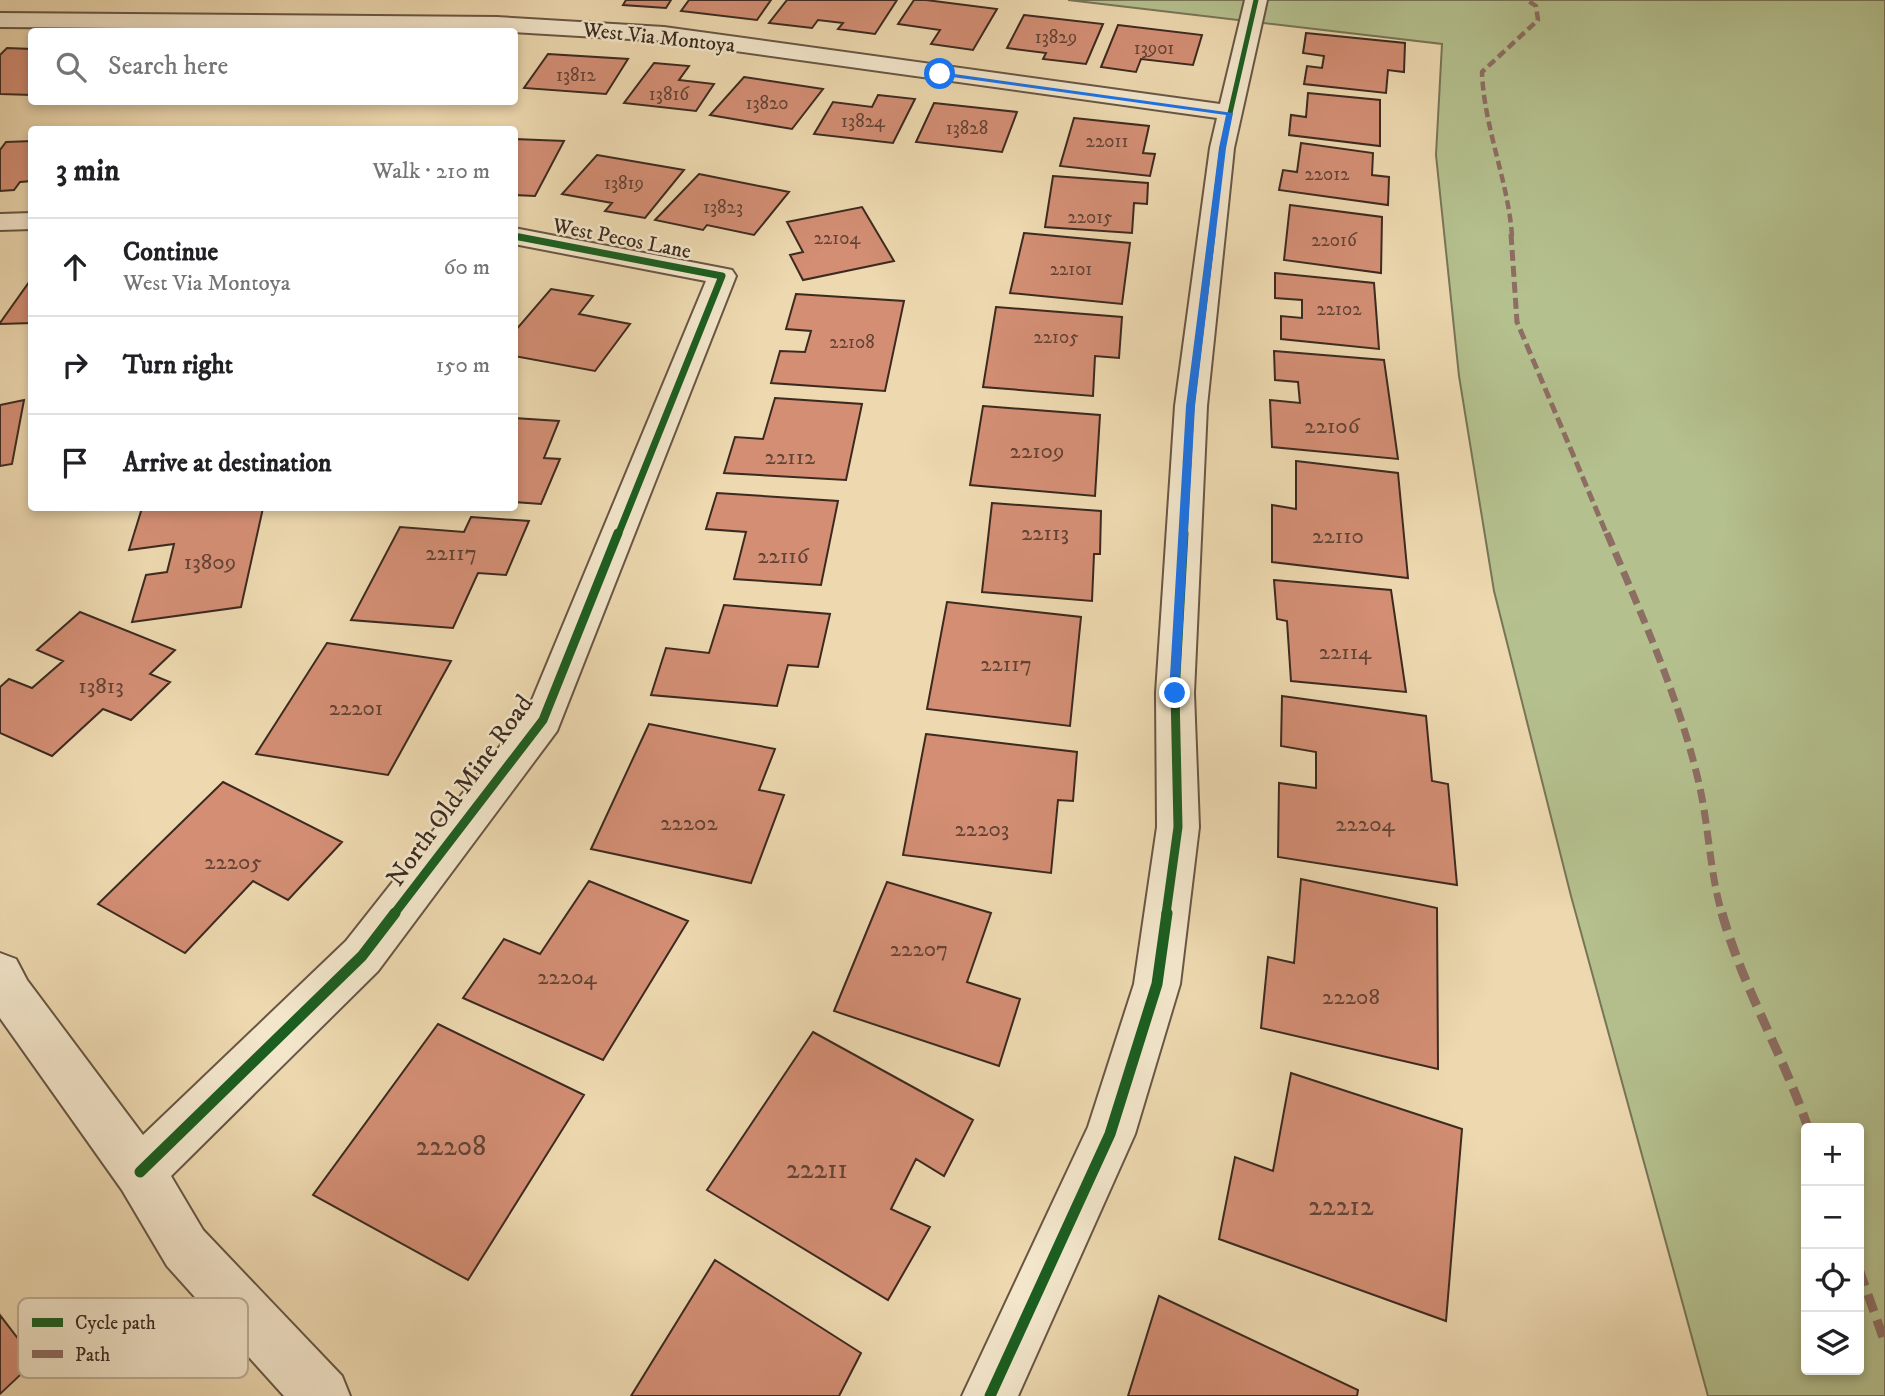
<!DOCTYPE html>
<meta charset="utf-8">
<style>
body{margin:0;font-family:"IM FELL DW Pica",serif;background:#f6f6f6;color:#202124}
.controls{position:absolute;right:21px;bottom:21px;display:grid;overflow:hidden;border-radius:7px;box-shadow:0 4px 10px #0003}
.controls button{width:63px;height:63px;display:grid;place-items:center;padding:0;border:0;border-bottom:2px solid #e0e0e0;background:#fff;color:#202124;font:35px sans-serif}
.stop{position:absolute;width:21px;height:21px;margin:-16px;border:5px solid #1a73e8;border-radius:50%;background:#fff}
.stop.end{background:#1a73e8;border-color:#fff;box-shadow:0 2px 7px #0008}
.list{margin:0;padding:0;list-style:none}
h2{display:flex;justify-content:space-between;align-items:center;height:91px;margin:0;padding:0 28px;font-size:30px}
h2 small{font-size:23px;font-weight:400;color:#757577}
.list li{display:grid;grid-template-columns:46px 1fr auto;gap:21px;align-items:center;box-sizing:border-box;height:98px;padding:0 28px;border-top:2px solid #e0e0e0}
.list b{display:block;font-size:26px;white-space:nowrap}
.list p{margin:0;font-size:23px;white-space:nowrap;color:#757577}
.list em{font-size:23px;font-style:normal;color:#757577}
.icon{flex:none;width:38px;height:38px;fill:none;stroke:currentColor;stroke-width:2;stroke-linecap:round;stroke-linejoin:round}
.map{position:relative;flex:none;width:1885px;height:1396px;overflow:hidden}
.search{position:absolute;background:#fff;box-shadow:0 4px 10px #0003;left:28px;top:28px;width:490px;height:77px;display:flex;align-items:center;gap:18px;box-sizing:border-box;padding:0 24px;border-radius:7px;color:#757577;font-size:26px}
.panel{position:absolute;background:#fff;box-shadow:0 4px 10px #0003;left:28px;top:126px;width:490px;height:385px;border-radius:7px}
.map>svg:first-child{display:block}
</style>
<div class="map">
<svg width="1885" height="1396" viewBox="0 0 1885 1396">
<rect width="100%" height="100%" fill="#edd8af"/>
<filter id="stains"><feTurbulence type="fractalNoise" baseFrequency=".00286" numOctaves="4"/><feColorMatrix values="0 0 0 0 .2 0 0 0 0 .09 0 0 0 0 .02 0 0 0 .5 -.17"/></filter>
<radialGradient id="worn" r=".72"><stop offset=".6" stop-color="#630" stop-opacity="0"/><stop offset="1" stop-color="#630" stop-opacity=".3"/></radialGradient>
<!-- green -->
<path fill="#b4c08e" stroke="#787557" stroke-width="2" fill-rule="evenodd" d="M1068 0H1885V1396H1708L1571 896 1494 591 1459 376 1436 155 1442 44ZM1806 1128H1859V1370H1806Z"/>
<!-- building -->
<path fill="#d38e74" stroke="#3c2a20" stroke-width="2" d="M626 0H671L666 8 623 5Z
M689 0H771L757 20 681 11Z
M787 0H897L875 34 838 29 843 23 818 20 812 28 769 23Z
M914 0H926L997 9 973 50 931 44 940 30 898 24Z
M1024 15 1103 24 1086 64 1043 59 1046 53 1007 48Z
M1118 25 1202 35 1193 65 1141 59 1136 72 1101 67Z
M1306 33 1405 43 1404 72 1388 70 1386 93 1304 84 1307 66 1322 68 1324 56 1303 53Z
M7 48 32 49V95L0 94V55Z
M548 54 628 59 606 94 524 88Z
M654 63 689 66 679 80 714 84 696 111 624 103Z
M744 77 823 89 792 129 710 115Z
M1308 93 1380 100V146L1289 135 1291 115 1306 117Z
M878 95 915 99 893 143 814 134 833 102 872 107Z
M934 103 1017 112 1002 152 916 142Z
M1074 118 1149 126 1143 153 1155 154 1150 176 1060 166Z
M514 139 564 141 535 196 514 195Z
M32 141V181L20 182 14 190 0 191V150L6 142Z
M1301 143 1373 153 1372 175 1389 177 1388 205 1279 190 1283 170 1297 172Z
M597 155 684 170 645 218 605 211 612 203 562 194Z
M699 174 789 192 754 235 707 225 703 230 655 220Z
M1053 176 1148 183 1147 204 1134 203 1132 233 1045 227Z
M1290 205 1382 217 1381 273 1284 260Z
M862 207 894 261 803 280 790 255 803 252 787 222Z
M1024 233 1130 243 1122 304 1010 293Z
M1275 273 1374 283 1379 349 1281 339V316L1302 318V300L1275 298Z
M32 278V323L0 324V323Z
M551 289 593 296 579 314 630 324 595 371 514 356V332Z
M796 294 904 301 885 391 771 383 780 351 805 352 811 331 786 329Z
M996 307 1122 317 1119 358 1095 356 1093 396 983 387Z
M1274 351 1384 360 1398 459 1272 447 1270 400 1300 403 1298 382 1275 380Z
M775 398 862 404 846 480 724 473 735 437 763 439Z
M24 400 12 464 0 466V405Z
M983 406 1100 415 1095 496 970 485Z
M514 418 559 421 544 458 560 459 541 504 514 502Z
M1296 461 1398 473 1408 578 1272 562V505L1296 509Z
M717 493 838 501 821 585 734 579 746 532 706 529Z
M992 503 1101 511 1100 554H1094L1092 601 982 592Z
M142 508H263L241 607 132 622 146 575 167 572 174 544 129 550Z
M471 517 529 521 506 575 478 573 453 628 351 620 400 527 464 532Z
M1274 580 1391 590 1406 692 1291 681 1287 621 1277 619Z
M947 602 1081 617 1070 726 927 709Z
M724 605 830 614 818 667 788 665 777 706 651 695 666 648 709 653Z
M80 612 175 650 150 674 170 682 131 720 103 709 52 756 0 733V687L9 679 32 688 63 661 37 650Z
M327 643 451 661 388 775 256 754Z
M1282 696 1426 716 1432 781 1448 784 1457 885 1278 857 1279 783 1316 788V752L1281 746Z
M649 724 775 749 759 790 784 795 751 883 591 849Z
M926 734 1077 752 1073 801 1058 800 1051 873 903 855Z
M223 782 342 842 288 900 253 881 185 953 98 904Z
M1301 879 1437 908 1438 1069 1261 1028 1268 957 1294 963Z
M589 881 688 921 603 1060 463 998 504 939 540 954Z
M887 882 991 913 967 982 1020 999 999 1066 834 1011Z
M438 1024 584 1095 468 1280 313 1195Z
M813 1032 973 1120 944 1176 916 1159 891 1209 930 1227 888 1300 707 1190Z
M1291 1073 1462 1129 1446 1321 1219 1239 1235 1157 1273 1171Z
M715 1260 861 1353 839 1396H631Z
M1159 1296 1358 1390 1357 1396H1128Z
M0 1315 35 1361 0 1394Z"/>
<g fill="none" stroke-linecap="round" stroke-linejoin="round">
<defs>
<path id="minor" d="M1245 0H1267L1234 148 1207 406 1194 693 1199 827 1180 984 1135 1134 1018 1396H962L1088 1127 1134 984 1157 827 1156 693 1175 406 1210 148 1217 118 664 41 497 31 0 27V13L497 17 664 27 1220 104Z
M32 213V229L0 230V214Z
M514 228 722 268 732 270 736 276 557 731 378 971 171 1176 203 1230 342 1376 350 1396H284L167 1266 122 1190 0 1018V953L16 959 27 980 143 1135 346 941 527 712 706 281 514 244Z"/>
</defs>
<!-- minor casing -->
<use href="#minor" stroke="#685644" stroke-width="4"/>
<!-- minor -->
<use href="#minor" fill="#f3e6cb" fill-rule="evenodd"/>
<!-- quiet-far3 -->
<path stroke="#8d6e63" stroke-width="4.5" stroke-dasharray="9 4.5" stroke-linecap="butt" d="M1512 236C1508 180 1484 128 1482 72L1538 20 1536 6 1527 0"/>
<!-- quiet-far2 -->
<path stroke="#8d6e63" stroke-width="5" stroke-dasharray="11 5" stroke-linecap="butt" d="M1511 234 1517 322 1607 535"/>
<!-- quiet-far1 -->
<path stroke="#8d6e63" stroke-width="7" stroke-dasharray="14 7" stroke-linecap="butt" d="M1607 533C1642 616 1680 699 1700 788 1709 830 1710 873 1722 914"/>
<!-- quiet -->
<path stroke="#8d6e63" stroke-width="9" stroke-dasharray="18 9" stroke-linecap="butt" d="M1722 913C1743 988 1783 1054 1808 1128
M1859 1269 1885 1343"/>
<defs>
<path id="cycleway-far3" d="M1211 236 1222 148 1256 0"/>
<path id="cycleway-far2" d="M514 236 722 276 618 535
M1184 535 1191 406 1212 234"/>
<path id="cycleway-far1" d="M394 914 543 720 618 533
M1166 914 1178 827 1175 693 1184 533"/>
<path id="cycleway" d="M140 1172 362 956 395 913
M990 1396 1110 1134 1157 984 1167 913"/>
</defs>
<!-- cycleway-far3 casing -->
<use href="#cycleway-far3" stroke="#f3e6cb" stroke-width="8"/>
<!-- cycleway-far2 casing -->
<use href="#cycleway-far2" stroke="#f3e6cb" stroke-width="10"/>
<!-- cycleway-far1 casing -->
<use href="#cycleway-far1" stroke="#f3e6cb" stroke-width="13"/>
<!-- cycleway casing -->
<use href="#cycleway" stroke="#f3e6cb" stroke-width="16"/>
<!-- cycleway-far3 -->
<use href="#cycleway-far3" stroke="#1b5e20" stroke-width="5"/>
<!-- cycleway-far2 -->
<use href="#cycleway-far2" stroke="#1b5e20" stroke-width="7"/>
<!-- cycleway-far1 -->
<use href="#cycleway-far1" stroke="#1b5e20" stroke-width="9"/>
<!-- cycleway -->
<use href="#cycleway" stroke="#1b5e20" stroke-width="11"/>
</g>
<!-- route -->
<path fill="#1a73e8" d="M940 72 1233 113 1226 148 1195 406 1179 696 1175 698 1169 693 1186 406 1219 148 1226 115 938 75Z"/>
<g text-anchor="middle" stroke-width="5" stroke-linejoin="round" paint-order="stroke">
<!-- far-number labels -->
<g font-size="19" fill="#624335">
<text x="1056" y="43">13829</text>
<text x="1154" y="54">13901</text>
<text x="576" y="81">13812</text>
<text x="669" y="100">13816</text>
<text x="767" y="109">13820</text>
<text x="863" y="127">13824</text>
<text x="967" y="134">13828</text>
<text x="1107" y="147">22011</text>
<text x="1327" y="180">22012</text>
<text x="624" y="189">13819</text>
<text x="723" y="213">13823</text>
<text x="1090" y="223">22015</text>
<text x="837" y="244">22104</text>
<text x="1334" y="246">22016</text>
<text x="1071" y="275">22101</text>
<text x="1339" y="315">22102</text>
<text x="1056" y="343">22105</text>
<text x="852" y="348">22108</text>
</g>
<!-- far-street labels -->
<g font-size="21" fill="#3c2a20" stroke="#f3e6cb">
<text transform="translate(659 37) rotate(6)" y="7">West Via Montoya</text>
<text transform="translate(622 238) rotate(11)" y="7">West Pecos Lane</text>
</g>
<!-- number labels -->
<g font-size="23" fill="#624335">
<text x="1332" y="433">22106</text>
<text x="1037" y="458">22109</text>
<text x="790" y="464">22112</text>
<text x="1045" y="540">22113</text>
<text x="1338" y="543">22110</text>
<text x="451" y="560">22117</text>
<text x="783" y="563">22116</text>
<text x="210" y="569">13809</text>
<text x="1345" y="659">22114</text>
<text x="1006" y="671">22117</text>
<text x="101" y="693">13813</text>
<text x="356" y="715">22201</text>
<text x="689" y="830">22202</text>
<text x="1365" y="831">22204</text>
<text x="982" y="836">22203</text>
<text x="233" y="869">22205</text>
<text x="919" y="956">22207</text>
<text x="567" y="984">22204</text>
<text x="1351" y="1004">22208</text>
</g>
<!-- street labels -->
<g font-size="26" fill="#3c2a20" stroke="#f3e6cb">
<text transform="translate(459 790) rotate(-54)" y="9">North Old Mine Road</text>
</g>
<!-- near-number labels -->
<g font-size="28" fill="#624335">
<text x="451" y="1155">22208</text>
<text x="817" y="1178">22211</text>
<text x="1341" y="1215">22212</text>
</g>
</g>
<!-- legend -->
<rect x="18" y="1298" width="230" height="80" rx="10" fill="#f3e6cb" stroke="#bcae98" stroke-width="2"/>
<rect x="32" y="1318" width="31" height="9" fill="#1b5e20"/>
<rect x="32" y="1350" width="31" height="8" fill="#8d6e63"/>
<g font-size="19" fill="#3c2a20">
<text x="75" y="1329">Cycle path</text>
<text x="75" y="1361">Path</text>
</g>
<rect width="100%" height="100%" filter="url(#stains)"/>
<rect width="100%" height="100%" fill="url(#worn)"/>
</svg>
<div class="controls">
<button>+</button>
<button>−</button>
<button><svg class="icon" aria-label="locate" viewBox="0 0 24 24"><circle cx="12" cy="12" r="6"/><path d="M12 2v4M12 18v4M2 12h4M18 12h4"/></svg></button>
<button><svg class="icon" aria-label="layers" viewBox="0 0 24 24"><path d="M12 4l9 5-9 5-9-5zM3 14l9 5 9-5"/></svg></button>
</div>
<div class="stop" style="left:940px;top:74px"></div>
<div class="stop end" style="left:1175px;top:693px"></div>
<div class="search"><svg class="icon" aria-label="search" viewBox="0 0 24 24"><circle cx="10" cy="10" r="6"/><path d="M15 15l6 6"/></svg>Search here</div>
<section class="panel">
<h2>3 min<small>Walk · 210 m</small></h2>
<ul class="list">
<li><svg class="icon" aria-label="ahead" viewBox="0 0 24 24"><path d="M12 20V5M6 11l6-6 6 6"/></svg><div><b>Continue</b><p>West Via Montoya</p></div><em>60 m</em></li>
<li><svg class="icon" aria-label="right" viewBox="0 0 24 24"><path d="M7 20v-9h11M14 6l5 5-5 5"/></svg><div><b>Turn right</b></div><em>150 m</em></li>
<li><svg class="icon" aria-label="arrive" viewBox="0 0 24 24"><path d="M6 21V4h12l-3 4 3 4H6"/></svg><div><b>Arrive at destination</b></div></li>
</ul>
</section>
</div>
